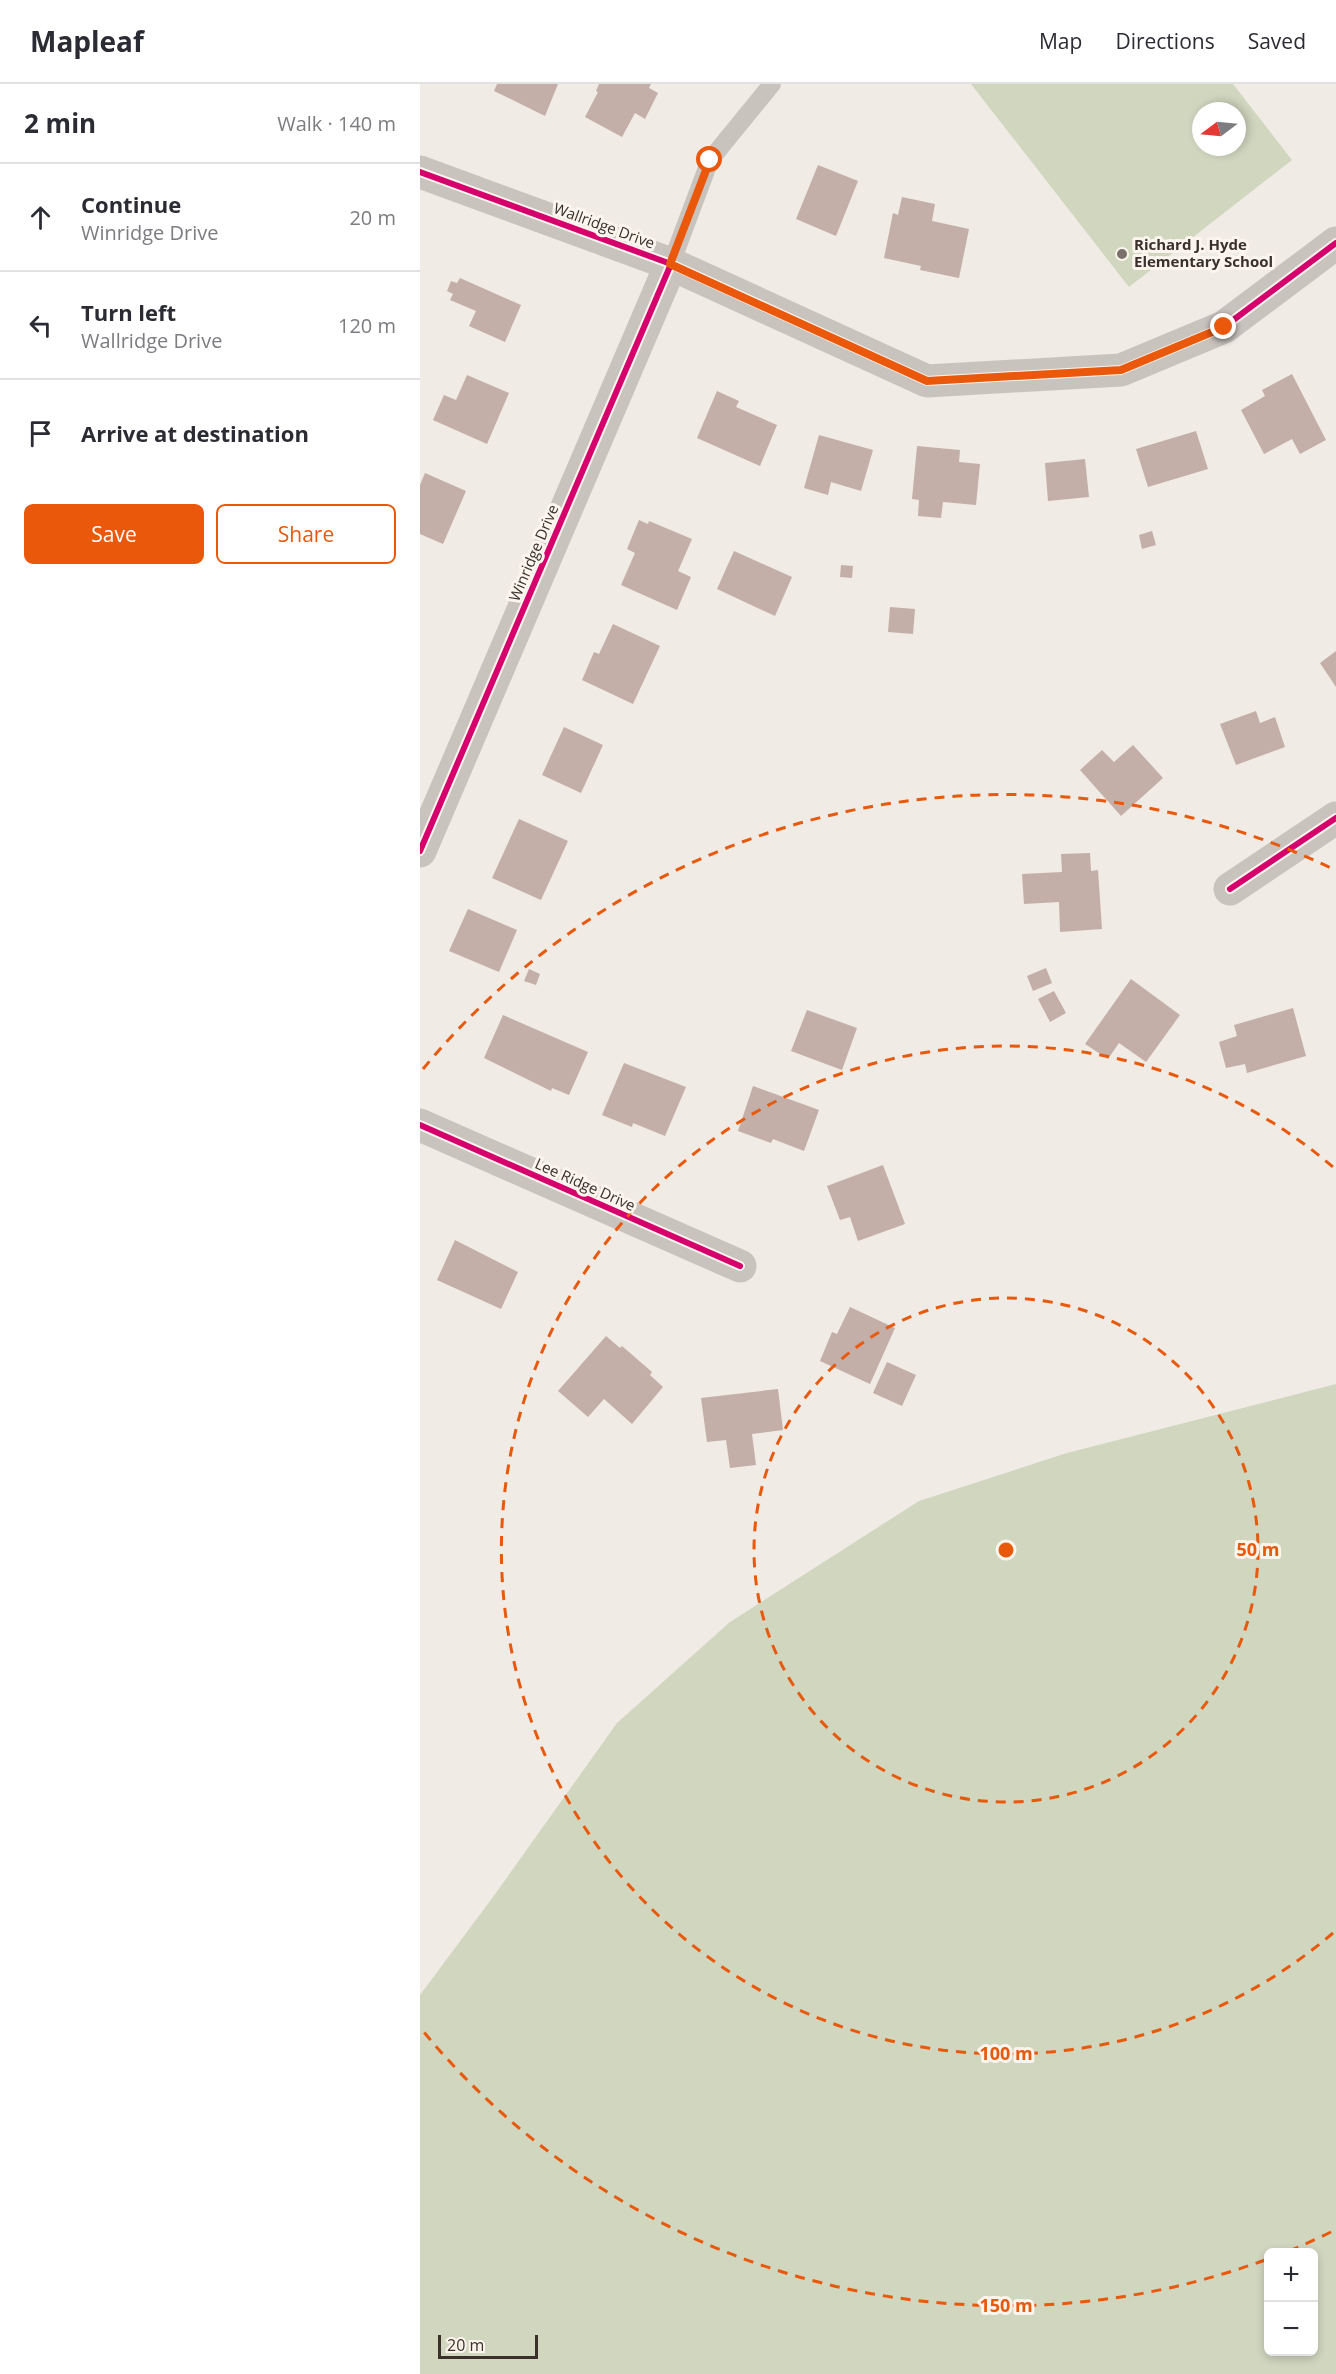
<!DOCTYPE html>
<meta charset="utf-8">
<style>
body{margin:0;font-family:"Open Sans",sans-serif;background:#f2f2f3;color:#2b2b33}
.controls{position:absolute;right:18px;bottom:18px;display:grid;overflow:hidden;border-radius:9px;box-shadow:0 3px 9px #0003}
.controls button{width:54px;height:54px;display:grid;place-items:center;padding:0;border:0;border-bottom:2px solid #e1e1e2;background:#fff;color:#2b2b33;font:30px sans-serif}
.compass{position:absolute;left:772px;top:18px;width:54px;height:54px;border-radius:50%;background:#fff;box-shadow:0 3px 9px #0003;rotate:254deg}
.scale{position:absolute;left:18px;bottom:15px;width:100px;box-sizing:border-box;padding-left:6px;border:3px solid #3b302b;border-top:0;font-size:16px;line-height:21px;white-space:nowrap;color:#3b302b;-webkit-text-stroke:4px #fbf5ee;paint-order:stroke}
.stop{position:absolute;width:18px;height:18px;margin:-14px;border:4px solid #ea580c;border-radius:50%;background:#fff}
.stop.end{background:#ea580c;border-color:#fff;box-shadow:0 2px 6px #0008}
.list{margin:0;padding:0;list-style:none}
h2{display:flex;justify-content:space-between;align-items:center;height:78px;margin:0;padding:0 24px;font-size:26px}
h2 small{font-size:20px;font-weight:400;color:#7c7c81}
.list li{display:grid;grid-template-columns:39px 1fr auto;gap:18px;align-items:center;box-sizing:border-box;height:108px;padding:0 24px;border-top:2px solid #e1e1e2}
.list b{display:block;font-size:22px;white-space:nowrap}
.list p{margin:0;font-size:20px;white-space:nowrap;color:#7c7c81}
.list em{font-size:20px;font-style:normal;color:#7c7c81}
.actions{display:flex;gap:12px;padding:18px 24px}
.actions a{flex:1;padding:14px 0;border:2px solid #ea580c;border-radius:9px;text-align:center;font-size:21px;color:#ea580c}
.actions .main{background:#ea580c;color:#fff}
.icon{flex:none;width:33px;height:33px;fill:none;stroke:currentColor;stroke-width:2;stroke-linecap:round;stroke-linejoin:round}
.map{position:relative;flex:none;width:916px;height:2290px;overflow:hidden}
header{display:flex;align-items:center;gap:36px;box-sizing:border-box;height:84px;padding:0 30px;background:#fff;border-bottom:2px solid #e1e1e2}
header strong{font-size:28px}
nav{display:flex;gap:33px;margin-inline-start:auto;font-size:21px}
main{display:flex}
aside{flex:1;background:#fff}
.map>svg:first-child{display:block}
</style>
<header>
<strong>Mapleaf</strong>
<nav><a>Map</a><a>Directions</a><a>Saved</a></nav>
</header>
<main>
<aside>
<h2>2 min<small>Walk · 140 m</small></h2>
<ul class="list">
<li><svg class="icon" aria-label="ahead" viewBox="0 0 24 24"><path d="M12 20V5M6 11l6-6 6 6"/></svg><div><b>Continue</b><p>Winridge Drive</p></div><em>20 m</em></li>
<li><svg class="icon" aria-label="left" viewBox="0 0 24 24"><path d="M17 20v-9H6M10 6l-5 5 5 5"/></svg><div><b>Turn left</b><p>Wallridge Drive</p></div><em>120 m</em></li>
<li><svg class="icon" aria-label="arrive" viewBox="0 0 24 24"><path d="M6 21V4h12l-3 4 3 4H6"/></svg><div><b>Arrive at destination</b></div></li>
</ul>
<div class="actions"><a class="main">Save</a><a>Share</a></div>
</aside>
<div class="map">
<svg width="916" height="2290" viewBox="0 0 916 2290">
<rect width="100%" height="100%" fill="#f0ebe5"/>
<!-- green -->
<path fill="#d1d6bf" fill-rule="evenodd" d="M551 0H813L872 76 709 203ZM781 27H817V63H781Z
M916 1300V2290H0V1911L73 1813 197 1639 310 1538 499 1417 647 1369ZM848 2168H894V2268H848Z"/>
<!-- building -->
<path fill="#c3afa7" d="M77 0H138L125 32 74 7Z
M179 0H231L229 4 238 9 225 35 215 29 202 53 165 33 178 8 176 7Z
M398 81 438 97 416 152 376 135Z
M482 113 515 120 512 137 549 145 539 194 500 186 501 182 464 174 473 129 478 131Z
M40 194 101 221 85 258 49 242 56 227 30 216 33 210 27 207 31 197 37 199Z
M872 290 906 356 880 370 872 355 844 370 821 326 845 312 842 306Z
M47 291 89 309 67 360 13 336 24 311 36 316Z
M297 307 319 317 316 323 357 341 340 382 277 354Z
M776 347 788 385 728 403 716 365Z
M399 351 453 366 441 407 411 398 408 411 384 404Z
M497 362 540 366 539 378 560 380 556 421 523 418 521 434 498 432 499 416 492 415Z
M665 375 669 413 628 417 625 379Z
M5 389 46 407 23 460 0 450V401Z
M219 436 228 440 229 437 272 455 258 487 271 493 257 526 201 501 215 469 207 465Z
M732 447 736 461 722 465 719 451Z
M314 467 372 493 355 532 297 505Z
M421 481 433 482 432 494 420 493Z
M470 523 495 525 493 550 468 548Z
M193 540 240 562 213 620 162 596 174 568 179 570Z
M916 567V603L900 579Z
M836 627 840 639 855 633 865 663 816 681 800 640Z
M144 643 183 661 161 709 122 691Z
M713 661 743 694 701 732 660 686 682 666 694 678Z
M99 735 148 757 121 816 72 794Z
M670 769 671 787 678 786 682 845 640 848 639 818 604 820 602 790 642 788 641 770Z
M48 825 97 846 79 888 29 867Z
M626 884 632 899 613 907 607 892Z
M109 885 120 890 116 901 104 897Z
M711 895 760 931 726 978 699 959 688 975 665 960Z
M634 907 646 929 630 938 618 915Z
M873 924 886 972 827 989 825 980 806 984 799 958 817 952 814 941Z
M387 926 437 944 422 986 371 967Z
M83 931 168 968 149 1011 132 1004 131 1007 64 974Z
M204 979 266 1003 245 1052 213 1039 212 1043 182 1031Z
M333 1002 399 1026 384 1067 353 1055 351 1059 318 1047Z
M463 1081 485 1140 438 1157 430 1133 420 1136 407 1102Z
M35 1156 98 1188 81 1225 17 1196Z
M430 1223 475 1244 450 1300 400 1277 412 1248 417 1250Z
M186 1252 200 1264 202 1262 232 1288 230 1291 243 1303 212 1340 184 1315 168 1333 138 1307Z
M467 1278 496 1291 482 1322 453 1309Z
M358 1305 363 1346 332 1350 336 1381 310 1384 306 1356 287 1358 281 1314Z"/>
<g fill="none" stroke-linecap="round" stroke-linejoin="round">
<!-- lane -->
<path stroke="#c9c3be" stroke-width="18" d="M251 180 290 76 352 0"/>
<!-- street -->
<path stroke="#c9c3be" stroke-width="33" d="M0 88 251 180 507 297 701 286 804 243 916 159
M0 767 251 180
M810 805 916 734
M0 1041 320 1182"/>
<defs>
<path id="cycleway" d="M0 88 251 180 507 297 701 286 804 243 916 159
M0 767 251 180
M810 805 916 734
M0 1041 320 1182"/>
</defs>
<!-- cycleway casing -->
<use href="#cycleway" stroke="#fbf5ee" stroke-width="10"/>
<!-- cycleway -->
<use href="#cycleway" stroke="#d6006c" stroke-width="6"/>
</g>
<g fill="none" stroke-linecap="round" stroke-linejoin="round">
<!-- route -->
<path stroke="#ea580c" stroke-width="8" d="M290 76 250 180 507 297 701 286 804 243"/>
</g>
<!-- distance rings -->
<g fill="none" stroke="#e8590c" stroke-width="3" stroke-dasharray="10 8">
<circle cx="586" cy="1466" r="252"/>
<path d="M913 1849A504 504 0 1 1 913 1083"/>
<path d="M911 2148A756 756 0 0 1 869 2167M845 2176A756 756 0 0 1 3 1947M3 985A756 756 0 0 1 911 784"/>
</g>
<!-- markers -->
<circle fill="#7a716c" stroke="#fbf5ee" stroke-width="2" cx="702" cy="170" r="6"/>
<g text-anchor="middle" stroke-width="6" stroke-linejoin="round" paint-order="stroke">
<!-- street labels -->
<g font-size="15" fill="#3b302b" stroke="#fbf5ee">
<text transform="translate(184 142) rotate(20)" y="5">Wallridge Drive</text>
<text transform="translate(114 469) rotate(-67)" y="5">Winridge Drive</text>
<text transform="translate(165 1101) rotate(24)" y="5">Lee Ridge Drive</text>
</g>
<!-- poi labels -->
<g font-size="15" font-weight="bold" fill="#3b302b" stroke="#fbf5ee" text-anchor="start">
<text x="714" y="166">Richard J. Hyde<tspan x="714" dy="17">Elementary School</tspan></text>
</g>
</g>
<circle cx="586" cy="1466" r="9" fill="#e8590c" stroke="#fbf5ee" stroke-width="3"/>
<g font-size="18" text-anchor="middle" font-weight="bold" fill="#e8590c" stroke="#fbf5ee" stroke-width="6" stroke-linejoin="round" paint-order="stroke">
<text x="838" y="1472">50 m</text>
<text x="586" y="1976">100 m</text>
<text x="586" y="2228">150 m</text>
</g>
</svg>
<div class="controls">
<button>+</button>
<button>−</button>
</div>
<svg class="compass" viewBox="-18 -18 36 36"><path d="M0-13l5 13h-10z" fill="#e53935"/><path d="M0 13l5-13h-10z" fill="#7c7c81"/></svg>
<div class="scale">20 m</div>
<div class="stop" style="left:290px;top:76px"></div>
<div class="stop end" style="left:804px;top:243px"></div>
</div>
</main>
